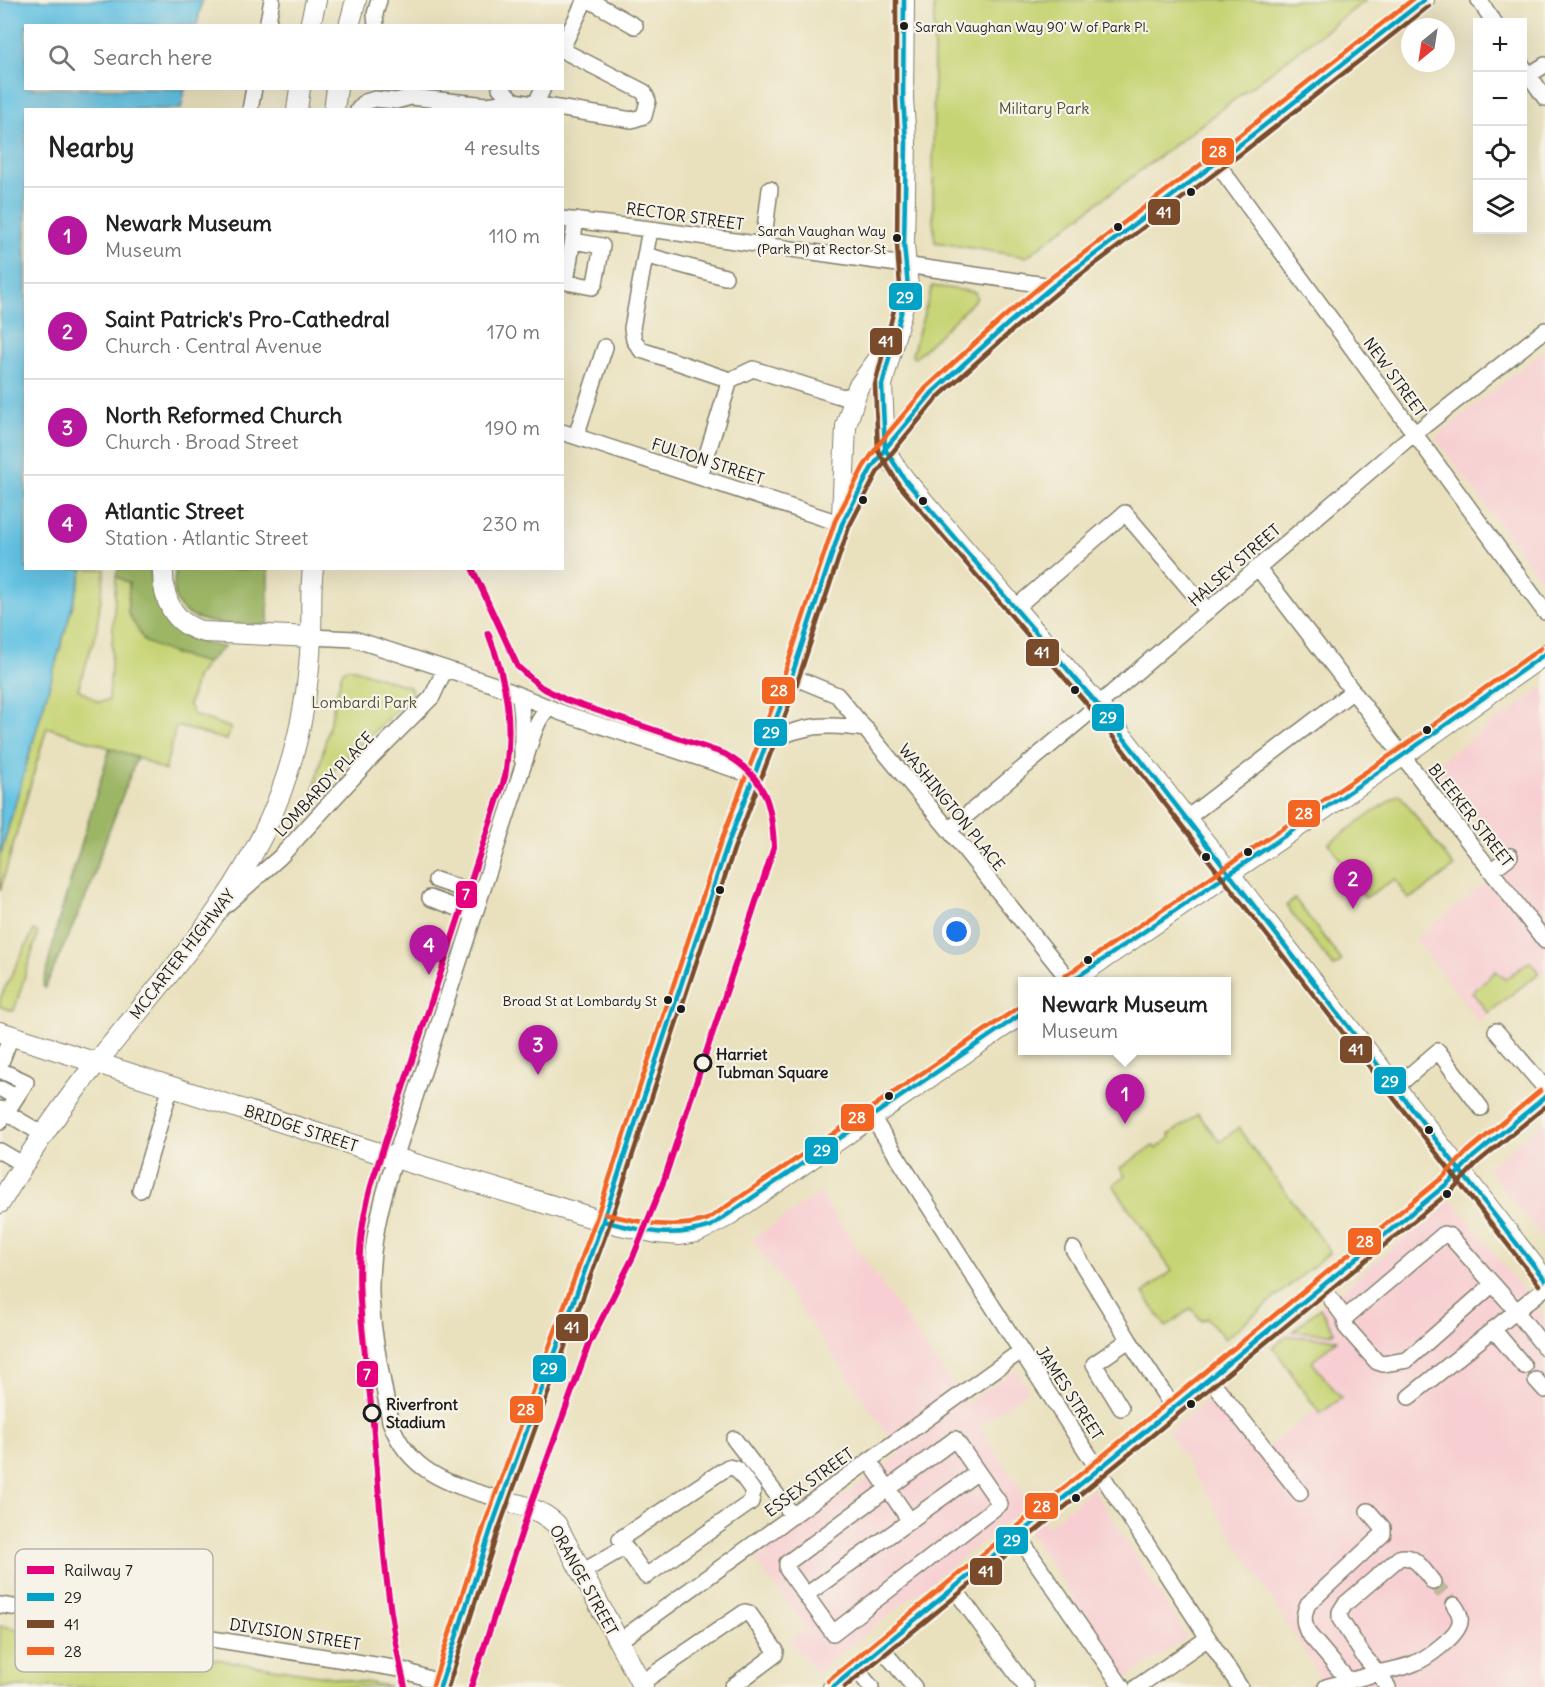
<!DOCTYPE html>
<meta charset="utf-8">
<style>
body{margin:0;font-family:Delius,sans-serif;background:#f6f6f6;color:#222}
.controls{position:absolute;right:18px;top:18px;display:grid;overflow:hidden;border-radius:0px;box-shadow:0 6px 24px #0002}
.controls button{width:54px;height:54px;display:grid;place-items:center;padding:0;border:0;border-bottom:2px solid #e0e0e0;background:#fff;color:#222;font:30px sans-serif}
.compass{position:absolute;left:1401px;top:18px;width:54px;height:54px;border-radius:50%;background:#fff;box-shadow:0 6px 24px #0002;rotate:210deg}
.you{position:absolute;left:957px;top:932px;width:21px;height:21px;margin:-15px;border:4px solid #fff;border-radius:50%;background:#1a73e8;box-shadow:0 0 0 9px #1a73e833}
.badge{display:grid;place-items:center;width:39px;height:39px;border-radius:50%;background:#b5179e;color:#fff;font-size:20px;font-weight:700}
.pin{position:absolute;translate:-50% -50px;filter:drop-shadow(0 2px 3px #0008)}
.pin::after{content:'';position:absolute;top:32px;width:21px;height:18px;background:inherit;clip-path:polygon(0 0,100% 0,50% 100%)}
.popup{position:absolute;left:1018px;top:977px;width:213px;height:78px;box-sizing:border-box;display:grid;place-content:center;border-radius:0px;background:#fff;filter:drop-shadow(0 2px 4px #0005);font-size:20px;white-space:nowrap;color:#767676}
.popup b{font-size:22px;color:#222}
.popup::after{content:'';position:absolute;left:50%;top:100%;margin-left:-12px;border:12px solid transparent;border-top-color:#fff}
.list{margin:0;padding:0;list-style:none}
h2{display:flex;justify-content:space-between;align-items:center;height:78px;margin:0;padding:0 24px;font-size:26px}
h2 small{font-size:20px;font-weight:400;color:#767676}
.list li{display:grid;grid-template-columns:39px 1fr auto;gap:18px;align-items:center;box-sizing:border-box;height:96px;padding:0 24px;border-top:2px solid #e0e0e0}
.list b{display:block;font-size:22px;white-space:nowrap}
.list p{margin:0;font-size:20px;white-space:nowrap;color:#767676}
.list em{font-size:20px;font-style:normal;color:#767676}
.icon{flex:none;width:33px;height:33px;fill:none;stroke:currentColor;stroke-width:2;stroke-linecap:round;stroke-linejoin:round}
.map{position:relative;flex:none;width:1545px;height:1687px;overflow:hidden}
.search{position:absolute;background:#fff;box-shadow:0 6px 24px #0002;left:24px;top:24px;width:540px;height:66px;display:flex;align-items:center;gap:15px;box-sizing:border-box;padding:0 21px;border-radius:0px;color:#767676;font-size:22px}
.panel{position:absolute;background:#fff;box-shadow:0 6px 24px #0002;left:24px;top:108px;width:540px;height:462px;border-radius:0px}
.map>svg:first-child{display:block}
</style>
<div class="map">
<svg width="1545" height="1687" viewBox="0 0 1545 1687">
<rect width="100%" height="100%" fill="#f7f3e8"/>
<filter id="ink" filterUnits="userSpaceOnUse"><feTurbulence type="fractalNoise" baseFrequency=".0167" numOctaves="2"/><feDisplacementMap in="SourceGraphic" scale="12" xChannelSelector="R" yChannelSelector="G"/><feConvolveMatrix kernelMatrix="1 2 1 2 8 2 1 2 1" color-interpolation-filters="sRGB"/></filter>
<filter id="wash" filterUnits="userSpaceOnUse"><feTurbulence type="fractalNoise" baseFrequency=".008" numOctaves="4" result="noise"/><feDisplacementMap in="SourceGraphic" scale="24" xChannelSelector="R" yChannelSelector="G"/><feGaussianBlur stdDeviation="1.35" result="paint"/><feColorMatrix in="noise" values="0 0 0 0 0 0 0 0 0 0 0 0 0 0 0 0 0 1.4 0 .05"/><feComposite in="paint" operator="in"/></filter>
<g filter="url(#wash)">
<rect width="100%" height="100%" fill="#e9e1bd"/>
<!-- built -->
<path fill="#f7cfd2" d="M1545 349V586L1435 437Z
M1545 686V970L1479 1022 1415 939 1511 863 1438 767 1440 761Z
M1545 1121V1241L1487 1168Z
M819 1193 965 1404 1016 1370 1029 1390 979 1426 1046 1527 1093 1488 1187 1637 1127 1678 1017 1514 816 1673 789 1640 806 1628 755 1560 901 1454 752 1239Z
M1452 1199 1545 1318V1687H1307L1319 1675 1168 1432 1218 1391 1262 1451 1317 1409 1272 1347Z"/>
<!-- green -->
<path fill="#c7d475" stroke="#727848" stroke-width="1.5" d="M934 0H1366L1026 257 935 242 933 220Z
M932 286 975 292 977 298 915 358 912 355Z
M83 569H105L96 633 78 689 98 702 109 700 116 576 129 583 128 613 174 654 207 663 196 678 189 705 194 715 231 728 227 740 176 726 165 771 137 757 47 727 0 891V856Z
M348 667 410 687 413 694 314 789 342 672Z
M1399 794 1454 867 1421 892 1408 899 1395 879 1365 898 1329 843Z
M1295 899 1342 961 1334 967 1286 906Z
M34 930 38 933 14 1011 0 1007V998Z
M1530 961 1539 973 1488 1013 1472 992 1496 971 1505 979Z
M1198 1114 1220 1142 1239 1127 1249 1144 1326 1245 1329 1253 1225 1339 1207 1318 1202 1321 1191 1308 1166 1327 1143 1293 1172 1271 1113 1185 1125 1176 1120 1168 1153 1146 1156 1149 1170 1138 1169 1135Z
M1320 1308 1334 1332 1330 1334 1293 1331Z
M1287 1336 1337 1339 1312 1362 1341 1398 1320 1414 1273 1347Z
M0 1626 389 1686V1687H0Z"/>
<!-- forest -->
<path fill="#9db666" stroke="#5c6941" stroke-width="1.5" d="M118 569H151C154 599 162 626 192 639 201 643 214 645 224 647L207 663 174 654 145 642 128 613 129 583 116 576Z
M175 569H268V625C243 624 183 629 175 597 173 588 175 578 175 569Z
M110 748 137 757 97 863 93 881 45 988 43 986 57 926Z"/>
<!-- water -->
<path fill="#65c3e3" stroke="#407080" stroke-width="1.5" d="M0 0H202L197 25 26 26V88L185 89 181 109 26 110V568L83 569 0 856Z"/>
</g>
<g filter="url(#ink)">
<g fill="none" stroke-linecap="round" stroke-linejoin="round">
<!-- minor-tunnel -->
<path stroke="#c0ba9d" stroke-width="15" stroke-dasharray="15 8" stroke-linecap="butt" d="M1433 1582 1454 1605"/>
<defs>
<path id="minor" d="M589 0 635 26
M1479 0 1494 22
M267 26 272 0
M376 26 375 14 379 0
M562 48 585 0
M1522 65 1545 98
M1529 75 1545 65
M500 88 514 101
M535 105 543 88
M250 110 254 88
M358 110 365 102 375 99 396 101 411 97 487 105 514 101 632 120 644 116 648 101 644 92 562 50
M1216 162 1545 612
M562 219 650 229 1053 286
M650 229 632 328 634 340 641 350 730 380
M573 241 602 246 595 283 592 287 566 282 576 220
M763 245 770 189
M645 255 725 277
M562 432 842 524
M576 436 605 347
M700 477 730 380 753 369 843 397 855 394
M1258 568 1545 941
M1015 608 1125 513 1208 611
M311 637 354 639 492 684 562 713 755 776
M791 676 837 695 949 830 1070 981
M520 697 522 717V759
M768 741C806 725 824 723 866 729
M1187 818 1353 691
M949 830 1084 717 1404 442 1545 330
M1491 871 1510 856
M436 880 480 895
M430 898 474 914
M226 905 280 857 373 756 432 697 445 669
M1496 1031 1545 1088
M0 1065 11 1036
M0 1070 26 1082 0 1122
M1396 1087 1438 1051 1481 1108
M1 1089 16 1097
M0 1109 44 1135
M872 1117 1021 1351 1240 1687
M0 1151 24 1165
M140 1190 171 1086
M1073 1249 1129 1340
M1322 1287 1345 1318 1346 1327 1377 1362 1383 1364 1407 1360 1493 1284
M1345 1318 1444 1234 1450 1236 1508 1301 1545 1348
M1493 1329 1524 1366
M1210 1379 1300 1493
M1536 1380 1545 1390
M1409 1397 1545 1288
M1121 1408 1094 1364 1129 1340 1174 1409
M734 1439 793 1516
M955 1439 1000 1504 833 1633 787 1569V1563Z
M869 1461 910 1521
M502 1500C453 1485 409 1475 390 1421 383 1379 372 1336 371 1293 370 1246 381 1202 395 1158L522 769C529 751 534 720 549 708
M1018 1536 1122 1687
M582 1572 625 1547 646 1576 751 1502 753 1491 737 1469 728 1467 620 1539 625 1547
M1433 1582C1424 1571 1415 1553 1399 1558L1345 1604 1340 1612V1619L1363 1655 1378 1673C1390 1670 1404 1668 1415 1663 1427 1658 1458 1636 1460 1622 1461 1616 1458 1610 1454 1605
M954 1588 1026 1687
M806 1595 978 1472
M0 1605 400 1669 441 1683
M619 1641 1021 1351
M881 1648 914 1687
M856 1669 871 1687
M1348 1680 1308 1633C1303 1622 1303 1615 1308 1604L1383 1534V1528L1368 1511
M641 1683 745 1612 749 1613 776 1651 775 1655 732 1687
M1137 1687 1208 1638
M1326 1687 1378 1673 1388 1687"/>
<path id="major" d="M904 0 903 99 906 142 904 245 908 287 882 385 885 449 894 465 905 480 1098 705 1545 1280
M310 26 316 0
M349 26 356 0
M297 110 300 88
M334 110 337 88
M842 516 846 426 858 387 887 347
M163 568C162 599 173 625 205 632L311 637
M1069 982 1402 756 1545 654
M0 1032 382 1154 603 1221 657 1233 680 1235 697 1232 726 1217 1023 1013
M0 1203C29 1154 62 1105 98 1061 166 976 243 896 281 792 299 743 309 688 311 637 312 614 310 591 313 568
M502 1500C522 1505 540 1509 556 1524L643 1687
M440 1687 492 1526 603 1221 727 846 787 690 842 524 871 469 885 449 932 393 1010 322 1053 286 1237 147 1424 0
M833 1687 1322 1287 1448 1183 1473 1157 1545 1097"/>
</defs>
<!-- minor casing -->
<use href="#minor" stroke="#827e6c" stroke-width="18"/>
<!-- major casing -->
<use href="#major" stroke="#827e6c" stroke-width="22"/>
<!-- minor -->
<use href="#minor" stroke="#fff" stroke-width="15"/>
<!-- major -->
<use href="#major" stroke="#fff" stroke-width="20"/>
<defs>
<path id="bus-1" d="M904 0 903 99 906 142 904 245 908 287 882 385 885 449 905 480 1098 705 1545 1280
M1070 982 1402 756 1545 654
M603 1221C642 1231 672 1239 711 1226L1023 1013
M440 1687 492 1526 603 1221 727 846 787 690 842 524 871 469 885 449 932 393 1010 322 1053 286 1237 147 1424 0
M833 1687 1448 1183 1473 1157 1545 1097"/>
<path id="bus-2" d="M896 0V99L898 142 897 245 900 286 875 385 878 451 899 485 1092 710 1539 1285
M448 1687 499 1528 610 1223 734 849 794 692 849 527 877 473 891 454 937 398 1015 328 1058 292 1242 153 1429 6
M845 1687 1453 1189 1478 1162 1545 1107"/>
<path id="bus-3" d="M1065 976 1398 750 1541 648
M605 1214C640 1222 672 1231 708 1219L1019 1007
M828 1681 1443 1177 1468 1151 1540 1091
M433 1685 485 1523 596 1219 720 844 780 687 835 521 864 466 879 444 926 388 1005 316 1048 280 1232 141 1412 0"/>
</defs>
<!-- bus-1 casing -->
<use href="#bus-1" stroke="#f7f3e8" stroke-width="9"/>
<!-- bus-2 casing -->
<use href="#bus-2" stroke="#f7f3e8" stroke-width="9"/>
<!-- bus-3 casing -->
<use href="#bus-3" stroke="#f7f3e8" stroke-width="9"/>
<!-- bus-1 -->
<use href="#bus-1" stroke="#01a2c5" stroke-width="4.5"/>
<!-- bus-2 -->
<use href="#bus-2" stroke="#7a4b2a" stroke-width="4.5"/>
<!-- bus-3 -->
<use href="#bus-3" stroke="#f26522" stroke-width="4.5"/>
<defs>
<path id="rail-1" d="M405 1687C385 1604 381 1518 374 1434 366 1341 345 1269 374 1176L505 777C513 723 508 684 488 633
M471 1687 530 1507 589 1344 633 1257 664 1180 774 847C772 803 765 777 725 754L566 700 541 687 518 667 472 568"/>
</defs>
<!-- rail-1 casing -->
<use href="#rail-1" stroke="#f7f3e8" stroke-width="10"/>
<!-- rail-1 -->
<use href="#rail-1" stroke="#e5007d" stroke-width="6"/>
</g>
</g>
<!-- markers -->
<g fill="#1c1c1c" stroke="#f7f3e8" stroke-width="2">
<circle cx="904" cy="26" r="5"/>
<circle cx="1191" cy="192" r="5"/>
<circle cx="1118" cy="227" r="5"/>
<circle cx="897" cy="238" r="5"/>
<circle cx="863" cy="500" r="5"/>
<circle cx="923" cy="501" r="5"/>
<circle cx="1075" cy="690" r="5"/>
<circle cx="1427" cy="730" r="5"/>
<circle cx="1248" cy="852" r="5"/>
<circle cx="1206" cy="857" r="5"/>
<circle cx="720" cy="890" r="5"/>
<circle cx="1088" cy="960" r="5"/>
<circle cx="668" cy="1000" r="5"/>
<circle cx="681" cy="1009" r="5"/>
<circle cx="889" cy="1096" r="5"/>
<circle cx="1429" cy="1130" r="5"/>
<circle cx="1447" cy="1194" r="5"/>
<circle cx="1191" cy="1404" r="5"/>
<circle cx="1076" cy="1498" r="5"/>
</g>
<g fill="#f7f3e8" stroke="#1c1c1c" stroke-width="3">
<circle cx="703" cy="1063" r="8"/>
<circle cx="372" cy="1413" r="8"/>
</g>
<g text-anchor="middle" stroke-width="4.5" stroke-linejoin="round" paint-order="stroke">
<!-- bus labels -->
<g font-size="14" fill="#1c1c1c" stroke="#f7f3e8" text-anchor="end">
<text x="915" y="32" text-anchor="start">Sarah Vaughan Way 90' W of Park Pl.</text>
<text x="886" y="236">Sarah Vaughan Way<tspan x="886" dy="18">(Park Pl) at Rector St</tspan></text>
<text x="657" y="1006">Broad St at Lombardy St</text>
</g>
<!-- park labels -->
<g font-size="16" fill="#4f5337" stroke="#f7f3e8">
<text x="1044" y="114">Military Park</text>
<text x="364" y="708">Lombardi Park</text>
</g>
<!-- street labels -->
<g font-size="16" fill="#1c1c1c" stroke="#f7f3e8">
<text transform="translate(685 216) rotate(8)" y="6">RECTOR STREET</text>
<text transform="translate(1395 377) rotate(54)" y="6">NEW STREET</text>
<text transform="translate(708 461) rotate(18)" y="6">FULTON STREET</text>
<text transform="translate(1234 565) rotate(-41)" y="6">HALSEY STREET</text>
<text transform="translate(324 784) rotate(-47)" y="6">LOMBARDY PLACE</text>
<text transform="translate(952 807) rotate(51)" y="6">WASHINGTON PLACE</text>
<text transform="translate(1471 815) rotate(52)" y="6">BLEEKER STREET</text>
<text transform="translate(182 954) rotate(-52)" y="6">MCCARTER HIGHWAY</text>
<text transform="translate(301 1128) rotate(18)" y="6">BRIDGE STREET</text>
<text transform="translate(1070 1393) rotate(57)" y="6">JAMES STREET</text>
<text transform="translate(809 1482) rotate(-36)" y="6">ESSEX STREET</text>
<text transform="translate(584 1580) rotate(61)" y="6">ORANGE STREET</text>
<text transform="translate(295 1634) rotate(9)" y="6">DIVISION STREET</text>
</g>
<!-- stop labels -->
<g font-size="16" font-weight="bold" fill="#1c1c1c" stroke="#f7f3e8" text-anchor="start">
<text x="716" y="1060">Harriet<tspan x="716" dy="18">Tubman Square</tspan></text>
<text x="386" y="1410">Riverfront<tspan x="386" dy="18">Stadium</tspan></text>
</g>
</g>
<!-- legend -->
<rect x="15" y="1549" width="198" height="123" rx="9" fill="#f7f3e8" stroke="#b5b2ab" stroke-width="1.5"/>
<rect x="27" y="1566" width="27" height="8" fill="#e5007d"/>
<rect x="27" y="1593" width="27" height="8" fill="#01a2c5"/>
<rect x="27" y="1620" width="27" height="8" fill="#7a4b2a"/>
<rect x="27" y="1647" width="27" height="8" fill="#f26522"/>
<g font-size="16" fill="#1c1c1c">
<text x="64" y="1576">Railway 7</text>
<text x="64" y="1603">29</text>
<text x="64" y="1630">41</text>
<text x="64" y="1657">28</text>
</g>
<g stroke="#f7f3e8" stroke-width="2">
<rect x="1201" y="137" width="34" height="29" rx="6" fill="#f26522"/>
<rect x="1147" y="198" width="34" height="28" rx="6" fill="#7a4b2a"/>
<rect x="888" y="282" width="35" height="29" rx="6" fill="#01a2c5"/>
<rect x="869" y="327" width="34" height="29" rx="6" fill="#7a4b2a"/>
<rect x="1025" y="638" width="35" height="29" rx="6" fill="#7a4b2a"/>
<rect x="761" y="676" width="35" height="29" rx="6" fill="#f26522"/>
<rect x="1091" y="703" width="34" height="29" rx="6" fill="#01a2c5"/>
<rect x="753" y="718" width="35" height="29" rx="6" fill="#01a2c5"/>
<rect x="1287" y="799" width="34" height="29" rx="6" fill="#f26522"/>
<rect x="455" y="880" width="23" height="29" rx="6" fill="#e5007d"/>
<rect x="1339" y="1035" width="34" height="29" rx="6" fill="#7a4b2a"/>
<rect x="1373" y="1066" width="34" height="29" rx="6" fill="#01a2c5"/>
<rect x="840" y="1103" width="35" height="29" rx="6" fill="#f26522"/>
<rect x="804" y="1136" width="35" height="29" rx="6" fill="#01a2c5"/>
<rect x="1347" y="1227" width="35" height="29" rx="6" fill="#f26522"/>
<rect x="555" y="1313" width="34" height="29" rx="6" fill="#7a4b2a"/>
<rect x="532" y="1354" width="35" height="29" rx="6" fill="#01a2c5"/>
<rect x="356" y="1360" width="23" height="28" rx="6" fill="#e5007d"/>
<rect x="509" y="1395" width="35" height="29" rx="6" fill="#f26522"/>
<rect x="1024" y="1492" width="35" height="28" rx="6" fill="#f26522"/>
<rect x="995" y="1526" width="34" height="29" rx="6" fill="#01a2c5"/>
<rect x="969" y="1557" width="34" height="29" rx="6" fill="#7a4b2a"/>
</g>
<g font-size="16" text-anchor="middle" font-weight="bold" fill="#fff">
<text x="1218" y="157">28</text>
<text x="1164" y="218">41</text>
<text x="905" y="303">29</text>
<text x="886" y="347">41</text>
<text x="1042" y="658">41</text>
<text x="779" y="696">28</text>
<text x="1108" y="723">29</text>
<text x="771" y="738">29</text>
<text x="1304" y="819">28</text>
<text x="466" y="900">7</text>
<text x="1356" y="1055">41</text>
<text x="1390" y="1087">29</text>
<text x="857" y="1123">28</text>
<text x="822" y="1156">29</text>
<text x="1365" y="1247">28</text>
<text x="572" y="1333">41</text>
<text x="549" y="1374">29</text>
<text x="367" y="1380">7</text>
<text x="526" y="1415">28</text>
<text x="1042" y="1512">28</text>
<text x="1012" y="1546">29</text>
<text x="986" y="1577">41</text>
</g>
</svg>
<div class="controls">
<button>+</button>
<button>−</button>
<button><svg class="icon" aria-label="locate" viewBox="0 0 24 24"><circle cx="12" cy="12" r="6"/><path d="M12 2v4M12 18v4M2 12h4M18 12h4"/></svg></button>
<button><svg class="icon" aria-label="layers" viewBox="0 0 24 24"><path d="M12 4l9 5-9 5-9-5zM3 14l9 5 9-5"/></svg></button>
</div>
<svg class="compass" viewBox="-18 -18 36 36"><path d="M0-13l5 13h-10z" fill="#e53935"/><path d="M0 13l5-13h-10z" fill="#767676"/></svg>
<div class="you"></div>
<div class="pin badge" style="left:1125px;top:1124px">1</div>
<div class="popup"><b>Newark Museum</b>Museum</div>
<div class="pin badge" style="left:1353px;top:909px">2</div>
<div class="pin badge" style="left:538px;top:1075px">3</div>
<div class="pin badge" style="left:429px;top:975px">4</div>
<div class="search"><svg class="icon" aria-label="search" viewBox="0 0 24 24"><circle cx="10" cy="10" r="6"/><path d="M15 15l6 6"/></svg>Search here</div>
<section class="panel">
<h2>Nearby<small>4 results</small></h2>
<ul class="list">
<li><span class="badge">1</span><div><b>Newark Museum</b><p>Museum</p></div><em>110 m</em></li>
<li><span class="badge">2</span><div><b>Saint Patrick's Pro-Cathedral</b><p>Church · Central Avenue</p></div><em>170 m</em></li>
<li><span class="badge">3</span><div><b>North Reformed Church</b><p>Church · Broad Street</p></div><em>190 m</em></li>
<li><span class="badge">4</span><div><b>Atlantic Street</b><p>Station · Atlantic Street</p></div><em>230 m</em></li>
</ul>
</section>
</div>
